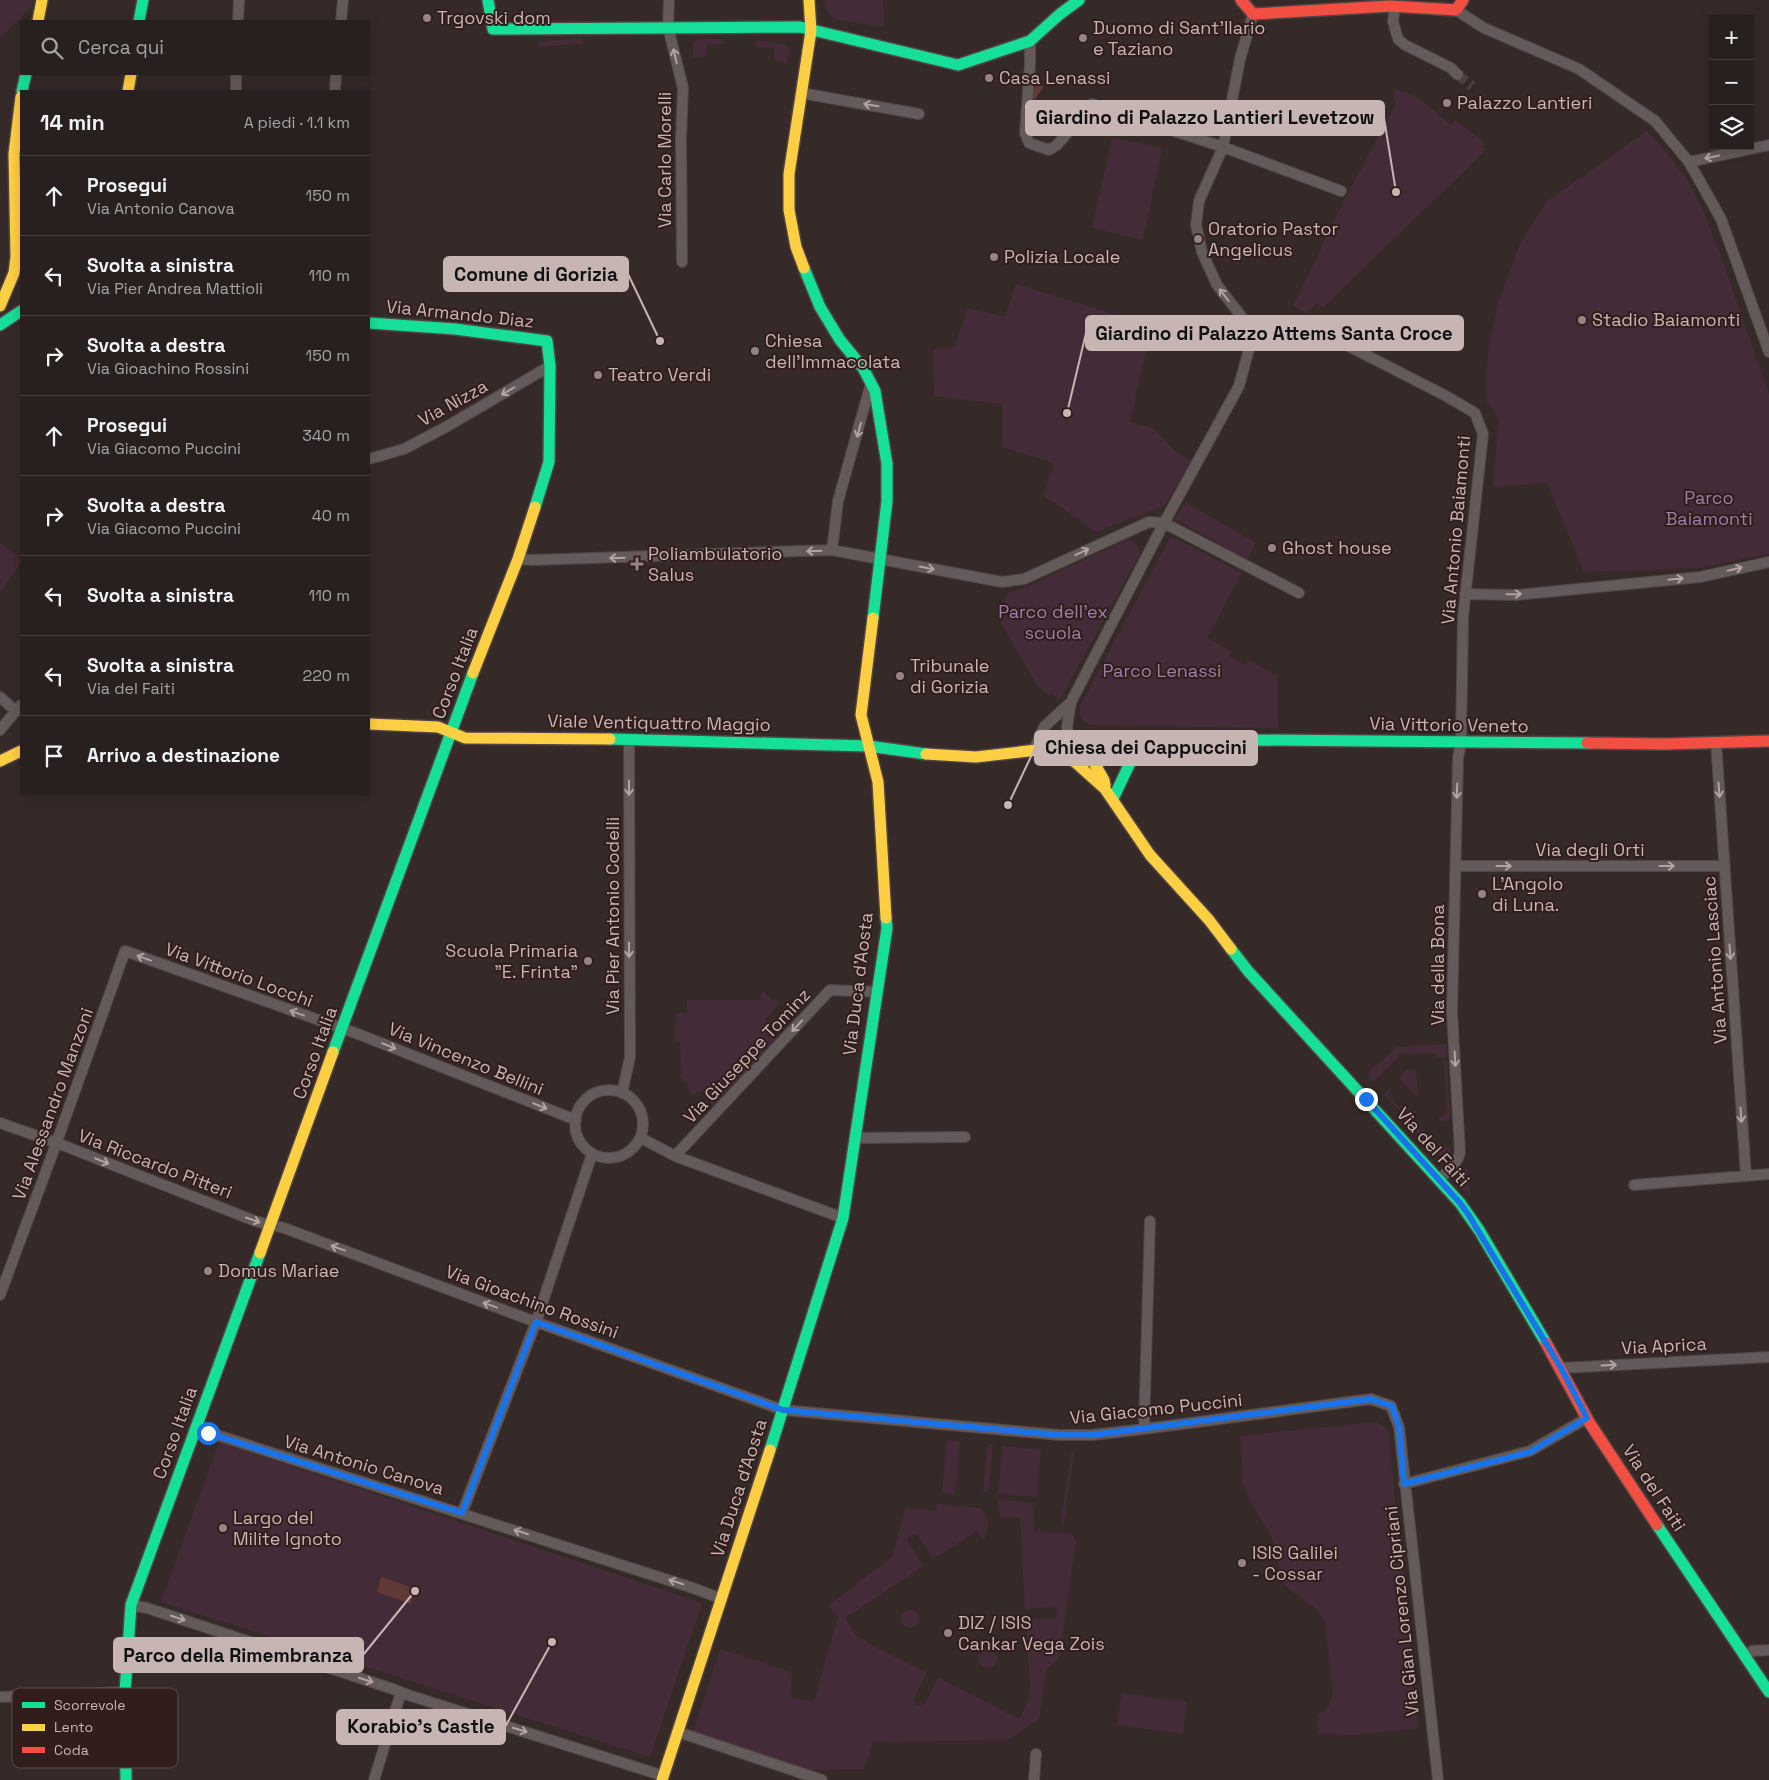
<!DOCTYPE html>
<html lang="it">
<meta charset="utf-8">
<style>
body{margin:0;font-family:"Space Grotesk",sans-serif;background:#342d2c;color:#f1f3f6}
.controls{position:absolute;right:15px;top:15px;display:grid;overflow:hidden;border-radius:0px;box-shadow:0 2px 12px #0003}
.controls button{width:45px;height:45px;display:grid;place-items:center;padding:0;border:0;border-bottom:1px solid #443e3d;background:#28201f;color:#f1f3f6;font:25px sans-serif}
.stop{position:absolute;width:15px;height:15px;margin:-11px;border:4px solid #1a73e8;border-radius:50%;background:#fff}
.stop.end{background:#1a73e8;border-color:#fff;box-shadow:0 1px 5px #0008}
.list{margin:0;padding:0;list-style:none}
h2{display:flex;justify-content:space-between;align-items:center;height:65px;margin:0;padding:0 20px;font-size:21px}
h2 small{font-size:16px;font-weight:400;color:#a5a3a4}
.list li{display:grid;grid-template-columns:32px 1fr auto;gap:15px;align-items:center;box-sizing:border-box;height:80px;padding:0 20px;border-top:1px solid #443e3d}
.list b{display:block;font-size:19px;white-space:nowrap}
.list p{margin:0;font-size:16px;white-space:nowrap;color:#a5a3a4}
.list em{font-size:16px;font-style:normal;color:#a5a3a4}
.icon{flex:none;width:28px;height:28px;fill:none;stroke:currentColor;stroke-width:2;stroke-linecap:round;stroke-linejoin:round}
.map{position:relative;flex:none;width:1769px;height:1780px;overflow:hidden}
.search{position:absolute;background:#28201f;box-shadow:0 2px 12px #0003;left:20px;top:20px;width:350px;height:55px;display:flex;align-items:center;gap:12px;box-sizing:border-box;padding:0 18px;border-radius:0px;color:#a5a3a4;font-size:19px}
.panel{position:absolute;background:#28201f;box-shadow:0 2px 12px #0003;left:20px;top:90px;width:350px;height:705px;border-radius:0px}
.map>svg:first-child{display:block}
</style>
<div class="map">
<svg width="1769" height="1780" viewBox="0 0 1769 1780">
<rect width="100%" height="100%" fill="#362a29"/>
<!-- green -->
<path fill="#432c37" d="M0 0H33L32 6 0 38Z
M825 0H883L884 27 834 19 826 10Z
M582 38 583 43 540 47 539 42Z
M698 39H725L724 44 707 45 705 58 693 57V43Z
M756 41 785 44 789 48 787 62 777 61 774 58V48L756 47Z
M1395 88 1420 99 1451 125 1455 120 1484 142 1482 146 1486 150 1322 308 1318 303 1305 313 1293 305 1321 250 1328 231 1394 107 1397 104 1395 100H1394Z
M1647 131 1670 157 1688 181 1702 208 1718 248 1769 394V554L1700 568 1584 572 1547 483 1493 487 1498 425 1500 423 1490 404 1487 405 1486 374 1490 340 1499 301 1520 244 1546 202Z
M1112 138 1162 148 1143 240 1092 228Z
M1016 284 1152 326 1130 422 1153 428 1175 451 1192 462 1164 506 1096 532 1043 495 1054 463 1002 447V404L934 396 933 350 955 347 967 308 1005 317Z
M1185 502 1256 543 1247 560 1175 519Z
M1173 537 1242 573 1207 638 1231 651 1229 656 1245 665 1249 660 1278 677V728L1090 725C1080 720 1078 714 1081 704L1170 538Z
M1128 539 1138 547 1140 554 1059 701 1051 693 1048 695 1037 685 1001 623 1007 592 1019 590Z
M0 543 21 558V563L0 592Z
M762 990 773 1000 776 999 780 1003 765 1020 766 1027 770 1030 766 1034 771 1038 774 1035 777 1038 775 1042 714 1108 704 1090 691 1095 686 1082 683 1083 680 1075 681 1073 680 1041H675L676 1013H687V1000H761Z
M1446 1044 1447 1057 1436 1058 1435 1053 1401 1054 1373 1082 1367 1074 1397 1047Z
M1444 1060H1447L1450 1120 1439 1121V1118L1447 1113Z
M1407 1070H1416L1418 1098 1399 1078Z
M1392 1087 1389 1096 1436 1149 1451 1147C1451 1152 1451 1155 1446 1157L1440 1156 1384 1094Z
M1467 1167 1470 1193 1462 1190 1459 1181 1460 1172Z
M1377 1422 1388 1430 1418 1728 1359 1735 1317 1734 1318 1714C1328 1710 1331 1703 1333 1693L1325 1622C1316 1602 1292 1596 1280 1579L1277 1555 1271 1535 1251 1503 1243 1484 1241 1441 1239 1436Z
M947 1440 960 1441 955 1494 942 1493Z
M219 1442 702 1603 650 1757 161 1602Z
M988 1444H993L988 1492H983Z
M1003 1446 1041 1450 1036 1497 998 1494Z
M1071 1452H1074L1064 1523H1061Z
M998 1499 1031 1503C1037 1512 1032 1521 1034 1531L1072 1534 1076 1542 1059 1658 1046 1670 1039 1719 1008 1740 873 1742 864 1769 805 1770 693 1732 720 1649 792 1672 791 1697 814 1702 838 1616 828 1606 892 1557 906 1507 935 1511 938 1504 980 1508C991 1516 988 1529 984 1540L977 1531 934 1559 918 1536 912 1534 907 1539 908 1542 924 1566 845 1618 855 1634 869 1644 927 1673 914 1698V1702L918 1706 925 1704 938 1678 1019 1719 1028 1702 1030 1686 1026 1620 1054 1618 1059 1613 1057 1609 1054 1607 1025 1609 1020 1517 1000 1518Z
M901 1619a9 9 0 1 1 18 0a9 9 0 1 1-18 0Z
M979 1659a9 9 0 1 1 18 0a9 9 0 1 1-18 0Z
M1122 1693 1187 1702 1183 1734 1117 1725Z"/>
<!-- water -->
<path fill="#613a38" d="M1036 85 1044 86 1035 99 1031 96Z
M381 1577 416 1589 412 1597 411 1604 377 1592Z"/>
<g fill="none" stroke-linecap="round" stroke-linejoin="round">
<!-- street-tunnel -->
<path stroke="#4c3f3e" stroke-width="10" stroke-dasharray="10 5" stroke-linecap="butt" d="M1458 75 1472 86"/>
<defs>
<path id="street" d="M669 0 668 27 683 88 681 138 682 262
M1395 6 1393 21 1398 39 1405 45 1451 68 1458 75
M1456 10 1484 28 1579 69 1655 121 1689 162 1721 219 1769 352
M238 21 239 0
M341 21 343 0
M1030 41V64L1025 133 1029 143 1049 150 1057 145 1092 104 1223 147 1341 191
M236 91V74
M335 91 336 74
M801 93 919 114
M1689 162 1769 145
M1253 334H1325L1446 396 1475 413 1483 434 1463 617 1461 743 1458 758 1452 1012 1460 1153C1457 1165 1447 1171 1439 1180
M1253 334 1241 316 1217 285 1202 252 1196 225 1199 201 1223 147 1240 59 1253 14
M369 459 404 449 446 427 550 366
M832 550 838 501 871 383
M518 559 533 560 832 550 1002 582 1024 579 1149 522 1164 523 1299 593
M1465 594 1516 595 1700 577 1769 562
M0 697 16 711
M0 730 21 705
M1716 742 1746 1176
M1070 746 1067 727 1071 702 1164 523 1239 386 1253 334
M1034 750 1044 727 1071 702
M1456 866H1725
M575 1124a34 34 0 1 1 68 0a34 34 0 1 1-68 0Z
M622 1093 630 1057 629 739
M0 1123 57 1143 255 1221 284 1228 536 1322 783 1410 1060 1435H1092L1144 1429 1371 1399 1391 1406 1399 1427 1438 1780
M641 1138 675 1156 843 1218
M856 1138 965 1137
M675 1156 830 990 877 992
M1634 1185 1769 1174
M0 1295 52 1155 125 951 358 1034 576 1120
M1561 1368 1769 1357
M195 1428 693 1588 722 1599
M1144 1429 1150 1221
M1404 1484 1530 1451 1587 1418
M462 1513 536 1322 592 1154
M131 1605 147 1608 393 1689 408 1695 664 1776
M1744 1656 1752 1651 1769 1650
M0 1697 125 1692
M678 1732 822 1780
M374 1780 401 1692
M1034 1780 1036 1754"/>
<path id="fast" d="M488 0 493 29 800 27 958 65 1030 41 1060 14 1079 0
M139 21 143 0
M22 91 26 74
M804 268 820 307 840 340 863 368 875 391 887 464V501L873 618
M369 323 455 329 547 341 550 366 549 462 535 507
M0 325 21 311
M610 739 868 746 926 754
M1098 743 1147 739 1587 743
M1113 799 1131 761 1132 752 1128 740
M1231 949 1248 971 1460 1203 1479 1230 1546 1343
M333 1052 473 673
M770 1450 843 1218 887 928 886 918
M1657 1525 1769 1692
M126 1780 125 1692 131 1605 260 1253"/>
<path id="slow" d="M38 21 42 0
M128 91 131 74
M804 268 796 247 789 210V174L811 31 809 0
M0 306 14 273 16 257 14 154 21 97
M873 618 861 715 878 782 886 918
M473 673 518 559 535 507
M369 724 438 727 465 738 610 739
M1087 744 1093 761 1104 780 1105 785
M1054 748 1076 763 1105 789 1150 855 1209 920 1231 949
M926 754 976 757 1098 743
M0 761 21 751
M260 1253 333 1052
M662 1780 770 1450"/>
<path id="jam" d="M1241 0 1253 14 1390 6 1456 10 1463 0
M1587 743 1664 744 1769 741
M1546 1343 1589 1422 1657 1525"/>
</defs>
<!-- street casing -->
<use href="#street" stroke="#4f4645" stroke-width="12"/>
<!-- fast casing -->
<use href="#fast" stroke="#504544" stroke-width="14"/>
<!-- slow casing -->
<use href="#slow" stroke="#504544" stroke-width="14"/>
<!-- jam casing -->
<use href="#jam" stroke="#504544" stroke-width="14"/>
<!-- street -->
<use href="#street" stroke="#645a59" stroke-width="10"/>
<!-- fast -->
<use href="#fast" stroke="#16e098" stroke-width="11"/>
<!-- slow -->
<use href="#slow" stroke="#ffcf43" stroke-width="11"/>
<!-- jam -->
<use href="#jam" stroke="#f24e42" stroke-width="11"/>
</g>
<!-- one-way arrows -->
<defs><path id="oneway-shaft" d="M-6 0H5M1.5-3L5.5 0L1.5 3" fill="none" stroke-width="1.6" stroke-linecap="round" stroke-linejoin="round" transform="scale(1.25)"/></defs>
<g stroke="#b3a3a1">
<use href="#oneway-shaft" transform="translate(675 56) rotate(-103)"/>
<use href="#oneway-shaft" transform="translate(871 105) rotate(-170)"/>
<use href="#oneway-shaft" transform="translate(1712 157) rotate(168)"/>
<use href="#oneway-shaft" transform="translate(1224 295) rotate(-128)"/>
<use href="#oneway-shaft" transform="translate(508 391) rotate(150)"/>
<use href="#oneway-shaft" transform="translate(859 430) rotate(105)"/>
<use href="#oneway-shaft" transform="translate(814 551) rotate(178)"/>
<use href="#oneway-shaft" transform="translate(1082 552) rotate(-25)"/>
<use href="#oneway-shaft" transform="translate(617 558) rotate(178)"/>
<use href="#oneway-shaft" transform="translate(927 568) rotate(11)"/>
<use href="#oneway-shaft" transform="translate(1735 569) rotate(-13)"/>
<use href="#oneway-shaft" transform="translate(1676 579) rotate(-6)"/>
<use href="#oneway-shaft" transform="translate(1514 594) rotate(-1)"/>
<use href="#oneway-shaft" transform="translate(629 788) rotate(90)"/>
<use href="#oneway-shaft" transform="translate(1719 790) rotate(86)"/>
<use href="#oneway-shaft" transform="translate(1457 791) rotate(91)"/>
<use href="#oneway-shaft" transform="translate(1504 866)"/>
<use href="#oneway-shaft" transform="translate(1667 866)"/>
<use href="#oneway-shaft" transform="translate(629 950) rotate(90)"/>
<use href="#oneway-shaft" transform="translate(1730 952) rotate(86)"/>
<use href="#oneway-shaft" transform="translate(144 958) rotate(-160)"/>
<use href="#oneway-shaft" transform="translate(297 1013) rotate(-160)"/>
<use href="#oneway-shaft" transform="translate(797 1026) rotate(133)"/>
<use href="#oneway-shaft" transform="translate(389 1046) rotate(22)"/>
<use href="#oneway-shaft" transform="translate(1455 1059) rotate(87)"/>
<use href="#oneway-shaft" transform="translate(540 1106) rotate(22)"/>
<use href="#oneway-shaft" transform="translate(1741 1115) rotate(86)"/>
<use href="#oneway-shaft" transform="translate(102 1161) rotate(21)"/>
<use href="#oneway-shaft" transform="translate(253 1220) rotate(19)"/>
<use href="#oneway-shaft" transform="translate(338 1248) rotate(-160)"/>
<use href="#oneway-shaft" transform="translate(490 1305) rotate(-160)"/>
<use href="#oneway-shaft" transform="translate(1609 1365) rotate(-3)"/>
<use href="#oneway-shaft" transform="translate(521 1532) rotate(-162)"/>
<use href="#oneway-shaft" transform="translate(676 1582) rotate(-162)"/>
<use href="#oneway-shaft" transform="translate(178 1618) rotate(18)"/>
<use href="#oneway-shaft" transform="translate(366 1680) rotate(18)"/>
<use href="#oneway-shaft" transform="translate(520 1730) rotate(17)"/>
</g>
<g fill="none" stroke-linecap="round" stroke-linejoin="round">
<!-- route -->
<path stroke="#1a73e8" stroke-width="6" d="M208 1433 462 1513 536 1322 783 1410 1060 1435H1092L1371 1399 1392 1406 1399 1427 1404 1484 1530 1452 1587 1418 1561 1368 1468 1214 1460 1203 1366 1099"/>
</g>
<!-- markers -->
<g fill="#948483" stroke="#311e1c" stroke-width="2">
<circle cx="427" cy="18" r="5"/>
<circle cx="1083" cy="38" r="5"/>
<circle cx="989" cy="78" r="5"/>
<circle cx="1447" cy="103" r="5"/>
<circle cx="1198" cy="239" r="5"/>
<circle cx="994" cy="257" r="5"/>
<circle cx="1582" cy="320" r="5"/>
<circle cx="755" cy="351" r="5"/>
<circle cx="598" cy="375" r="5"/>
<circle cx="1272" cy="548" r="5"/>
<path d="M634.5 556.5h5v5h5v5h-5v5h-5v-5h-5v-5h5z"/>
<circle cx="900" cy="676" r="5"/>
<circle cx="1482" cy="894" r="5"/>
<circle cx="588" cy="961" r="5"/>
<circle cx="208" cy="1271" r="5"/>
<circle cx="223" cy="1528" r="5"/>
<circle cx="1242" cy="1563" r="5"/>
<circle cx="948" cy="1633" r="5"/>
</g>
<g text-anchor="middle" stroke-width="4" stroke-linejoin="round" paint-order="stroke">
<!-- poi labels -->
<g font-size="18" fill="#c7b5b3" stroke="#311e1c" text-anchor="start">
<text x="437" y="24">Trgovski dom</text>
<text x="1093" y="34">Duomo di Sant'Ilario<tspan x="1093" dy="21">e Taziano</tspan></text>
<text x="999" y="84">Casa Lenassi</text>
<text x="1457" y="109">Palazzo Lantieri</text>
<text x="1208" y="235">Oratorio Pastor<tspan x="1208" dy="21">Angelicus</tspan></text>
<text x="1004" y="263">Polizia Locale</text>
<text x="1592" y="326">Stadio Baiamonti</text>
<text x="765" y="347">Chiesa<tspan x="765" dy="21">dell'Immacolata</tspan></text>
<text x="608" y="381">Teatro Verdi</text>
<text x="1282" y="554">Ghost house</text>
<text x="648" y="560">Poliambulatorio<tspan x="648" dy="21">Salus</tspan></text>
<text x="910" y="672">Tribunale<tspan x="910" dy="21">di Gorizia</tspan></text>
<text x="1492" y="890">L'Angolo<tspan x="1492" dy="21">di Luna.</tspan></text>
<text x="578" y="957" text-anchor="end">Scuola Primaria<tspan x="578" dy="21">"E. Frinta"</tspan></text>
<text x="218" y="1277">Domus Mariae</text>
<text x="233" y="1524">Largo del<tspan x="233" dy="21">Milite Ignoto</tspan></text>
<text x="1252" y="1559">ISIS Galilei<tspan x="1252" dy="21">- Cossar</tspan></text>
<text x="958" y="1629">DIZ / ISIS<tspan x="958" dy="21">Cankar Vega Zois</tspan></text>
</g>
<!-- street labels -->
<g font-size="18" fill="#c7b5b3" stroke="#311e1c">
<text transform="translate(665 160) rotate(-90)" y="6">Via Carlo Morelli</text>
<text transform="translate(460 314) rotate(6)" y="6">Via Armando Diaz</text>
<text transform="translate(453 403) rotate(-29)" y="6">Via Nizza</text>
<text transform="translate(1456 530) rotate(-85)" y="6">Via Antonio Baiamonti</text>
<text transform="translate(455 673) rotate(-69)" y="6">Corso Italia</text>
<text transform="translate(659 723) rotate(1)" y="6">Viale Ventiquattro Maggio</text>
<text transform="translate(1449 725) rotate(1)" y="6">Via Vittorio Veneto</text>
<text x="1590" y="856">Via degli Orti</text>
<text transform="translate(613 916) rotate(-90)" y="6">Via Pier Antonio Codelli</text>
<text transform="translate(1715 960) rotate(-94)" y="6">Via Antonio Lasciac</text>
<text transform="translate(1438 965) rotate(-90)" y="6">Via della Bona</text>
<text transform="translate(239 975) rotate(20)" y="6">Via Vittorio Locchi</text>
<text transform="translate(858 984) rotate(-83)" y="6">Via Duca d'Aosta</text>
<text transform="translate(315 1053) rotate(-70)" y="6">Corso Italia</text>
<text transform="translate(747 1056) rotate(-47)" y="6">Via Giuseppe Tominz</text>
<text transform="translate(466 1059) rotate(22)" y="6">Via Vincenzo Bellini</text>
<text transform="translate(53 1104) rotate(-70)" y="6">Via Alessandro Manzoni</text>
<text transform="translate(1433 1147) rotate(48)" y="6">Via del Faiti</text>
<text transform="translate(155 1164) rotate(21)" y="6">Via Riccardo Pitteri</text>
<text transform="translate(532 1302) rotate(20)" y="6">Via Gioachino Rossini</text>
<text transform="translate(1664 1346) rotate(-3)" y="6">Via Aprica</text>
<text transform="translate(1156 1409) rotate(-6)" y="6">Via Giacomo Puccini</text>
<text transform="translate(175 1433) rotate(-70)" y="6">Corso Italia</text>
<text transform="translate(364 1465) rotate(17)" y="6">Via Antonio Canova</text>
<text transform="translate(739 1488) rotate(-72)" y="6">Via Duca d'Aosta</text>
<text transform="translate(1654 1488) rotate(57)" y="6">Via del Faiti</text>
<text transform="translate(1402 1611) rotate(-96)" y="6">Via Gian Lorenzo Cipriani</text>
</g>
<!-- park labels -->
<g font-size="18" fill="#9c80a7" stroke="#311e1c">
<text x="1709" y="504">Parco<tspan x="1709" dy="21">Baiamonti</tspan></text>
<text x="1053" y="618">Parco dell'ex<tspan x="1053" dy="21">scuola</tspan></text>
<text x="1162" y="677">Parco Lenassi</text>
</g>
</g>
<!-- legend -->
<rect x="12" y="1688" width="166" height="80" rx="8" fill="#311e1c" stroke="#5e4b49" stroke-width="1"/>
<rect x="22" y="1702" width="23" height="6" fill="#16e098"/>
<rect x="22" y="1724" width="23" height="7" fill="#ffcf43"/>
<rect x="22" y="1747" width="23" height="6" fill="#f24e42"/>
<g font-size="14" fill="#c7b5b3">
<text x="54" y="1710">Scorrevole</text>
<text x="54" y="1732">Lento</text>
<text x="54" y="1755">Coda</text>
</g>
<!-- callouts -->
<path fill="none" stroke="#c7b5b3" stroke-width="2" d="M1396 192L1384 118M660 341L628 274M1067 413L1086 333M1008 805L1035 748M415 1591L363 1655M552 1642L505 1727"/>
<g fill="#c7b5b3" stroke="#311e1c" stroke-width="2">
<circle cx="1396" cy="192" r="5"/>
<circle cx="660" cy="341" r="5"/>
<circle cx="1067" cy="413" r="5"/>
<circle cx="1008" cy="805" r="5"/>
<circle cx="415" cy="1591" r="5"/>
<circle cx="552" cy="1642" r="5"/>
</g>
<g fill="#c7b5b3" stroke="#c7b5b3" stroke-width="2">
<rect x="1026" y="101" width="358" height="34" rx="5"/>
<rect x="444" y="257" width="184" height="34" rx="5"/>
<rect x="1086" y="316" width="377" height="34" rx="5"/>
<rect x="1035" y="731" width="222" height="34" rx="5"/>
<rect x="114" y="1638" width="249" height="34" rx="5"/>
<rect x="337" y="1710" width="168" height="34" rx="5"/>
</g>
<g font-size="19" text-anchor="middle" font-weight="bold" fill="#111">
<text x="1205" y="124">Giardino di Palazzo Lantieri Levetzow</text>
<text x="536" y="281">Comune di Gorizia</text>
<text x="1274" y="340">Giardino di Palazzo Attems Santa Croce</text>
<text x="1146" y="754">Chiesa dei Cappuccini</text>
<text x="238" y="1662">Parco della Rimembranza</text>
<text x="421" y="1733">Korabio's Castle</text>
</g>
</svg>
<div class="controls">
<button>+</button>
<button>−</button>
<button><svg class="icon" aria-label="layers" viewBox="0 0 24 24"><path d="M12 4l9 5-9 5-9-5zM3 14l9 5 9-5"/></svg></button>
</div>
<div class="stop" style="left:208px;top:1433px"></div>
<div class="stop end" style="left:1366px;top:1099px"></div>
<div class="search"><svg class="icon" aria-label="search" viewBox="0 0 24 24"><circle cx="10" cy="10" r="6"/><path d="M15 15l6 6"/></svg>Cerca qui</div>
<section class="panel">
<h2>14 min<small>A piedi · 1.1 km</small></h2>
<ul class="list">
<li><svg class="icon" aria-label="ahead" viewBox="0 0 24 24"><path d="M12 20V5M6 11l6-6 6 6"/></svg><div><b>Prosegui</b><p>Via Antonio Canova</p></div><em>150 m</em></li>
<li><svg class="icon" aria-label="left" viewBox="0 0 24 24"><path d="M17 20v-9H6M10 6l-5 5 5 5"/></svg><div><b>Svolta a sinistra</b><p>Via Pier Andrea Mattioli</p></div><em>110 m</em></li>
<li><svg class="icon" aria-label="right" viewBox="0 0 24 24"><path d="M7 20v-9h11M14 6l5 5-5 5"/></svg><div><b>Svolta a destra</b><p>Via Gioachino Rossini</p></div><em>150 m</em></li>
<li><svg class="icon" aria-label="ahead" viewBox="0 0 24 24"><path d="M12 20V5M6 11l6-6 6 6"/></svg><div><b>Prosegui</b><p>Via Giacomo Puccini</p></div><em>340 m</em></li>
<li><svg class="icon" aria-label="right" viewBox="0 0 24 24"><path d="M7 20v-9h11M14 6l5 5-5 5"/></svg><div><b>Svolta a destra</b><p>Via Giacomo Puccini</p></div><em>40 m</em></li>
<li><svg class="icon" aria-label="left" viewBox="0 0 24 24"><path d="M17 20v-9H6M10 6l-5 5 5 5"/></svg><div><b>Svolta a sinistra</b></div><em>110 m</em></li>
<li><svg class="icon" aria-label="left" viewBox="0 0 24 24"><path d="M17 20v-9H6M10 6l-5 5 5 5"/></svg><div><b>Svolta a sinistra</b><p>Via del Faiti</p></div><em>220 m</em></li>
<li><svg class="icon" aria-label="arrive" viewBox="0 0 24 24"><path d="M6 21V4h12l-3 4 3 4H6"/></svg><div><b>Arrivo a destinazione</b></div></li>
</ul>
</section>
</div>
